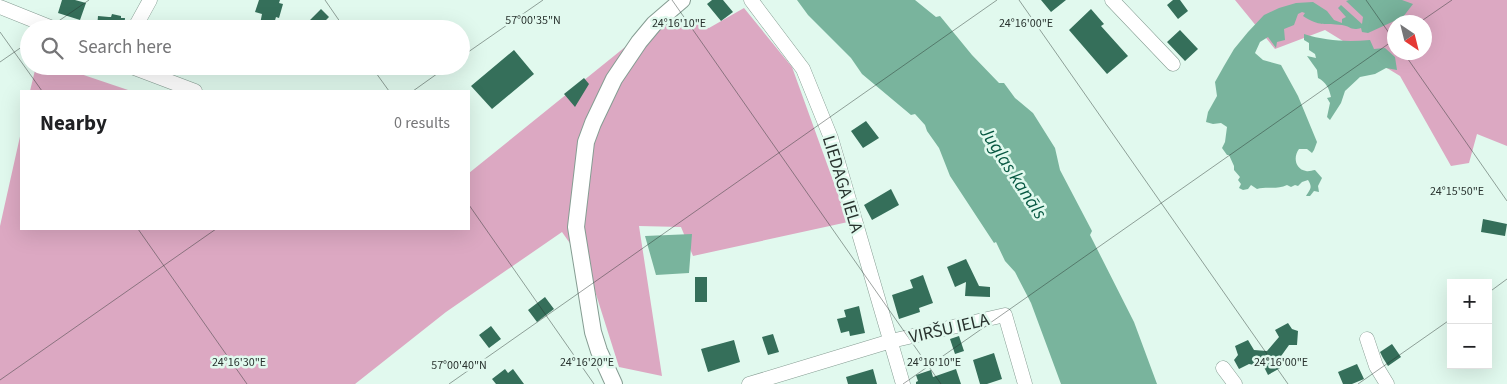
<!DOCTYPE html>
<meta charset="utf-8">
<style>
body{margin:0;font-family:"Source Sans 3",sans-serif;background:#f2f2f2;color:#202124}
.controls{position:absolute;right:15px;bottom:15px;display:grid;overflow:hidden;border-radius:0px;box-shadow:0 5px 20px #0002}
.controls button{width:45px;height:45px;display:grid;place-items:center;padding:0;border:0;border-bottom:1px solid #e0e0e0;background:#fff;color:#202124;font:25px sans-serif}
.compass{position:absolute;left:1387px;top:15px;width:45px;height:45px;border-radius:50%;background:#fff;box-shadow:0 5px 20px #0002;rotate:145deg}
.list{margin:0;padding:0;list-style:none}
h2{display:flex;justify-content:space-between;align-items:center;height:65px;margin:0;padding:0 20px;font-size:21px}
h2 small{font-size:16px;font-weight:400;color:#757577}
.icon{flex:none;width:28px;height:28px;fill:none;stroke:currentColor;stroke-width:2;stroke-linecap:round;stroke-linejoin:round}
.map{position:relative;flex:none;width:1507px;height:384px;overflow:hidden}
.search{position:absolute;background:#fff;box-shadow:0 5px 20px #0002;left:20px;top:20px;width:450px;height:55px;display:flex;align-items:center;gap:12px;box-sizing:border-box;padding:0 18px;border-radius:28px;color:#757577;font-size:19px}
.panel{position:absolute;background:#fff;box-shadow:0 5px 20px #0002;left:20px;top:90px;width:450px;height:140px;border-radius:0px}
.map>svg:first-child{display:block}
</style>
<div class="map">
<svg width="1507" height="384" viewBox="0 0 1507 384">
<rect width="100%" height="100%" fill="#e1f9ee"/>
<!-- forest -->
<path fill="#dca8c2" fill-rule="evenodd" d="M1235 0H1507V146L1477 134 1469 163 1451 166 1400 76 1325 30 1275 49ZM1394 22H1424V52H1394Z
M744 8 792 67 848 222 693 256 681 227 639 226 662 376 619 367 588 269 562 232 446 312 355 384H0V226L21 132V229H469V173L666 14 709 28Z
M36 66H57L131 91H30Z"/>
<!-- water -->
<path fill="#79b49d" d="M797 0H915L936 17 940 16 972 55 999 83H1004L1015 98 1033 113 1055 148 1060 170 1092 231 1090 235 1134 322 1157 384H1061L1031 303 1015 272 1005 261 996 242 994 243 950 176 939 148 927 131 925 125 915 114 911 115 862 74 851 58 808 15Z
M1349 0H1402L1413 4 1403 17 1368 33 1362 32 1361 28C1351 31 1350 26 1342 25 1324 23 1320 27 1303 16L1305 13 1302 12 1298 14 1294 25 1284 29 1285 40 1277 42 1276 48 1268 37 1260 42 1255 53 1263 60 1281 65 1298 96 1317 142 1314 150 1312 153 1307 149H1299C1293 157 1295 169 1306 171 1309 172 1312 170 1315 170L1322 178 1318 186 1319 192 1314 191 1310 196H1306C1310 189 1313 188 1308 180L1302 182 1298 186 1295 185 1291 187 1287 185C1277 190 1267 186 1257 189L1251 185 1248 189 1243 190 1239 188 1241 184 1238 180 1240 177 1234 170V166L1229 155H1227L1222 148 1225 142 1227 127 1221 123 1213 124 1206 122 1208 112 1217 96 1215 82 1224 66 1234 49 1248 32 1264 15 1279 8 1296 3 1313 2 1327 11 1334 20 1342 23V19L1346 17 1338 8 1341 5 1362 24 1363 17 1346 1Z
M1304 34C1326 41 1347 42 1370 40L1374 49 1385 48 1395 57 1397 70 1386 68 1375 74 1360 77 1345 91 1341 103 1330 120 1327 117 1330 103 1327 98 1331 97C1329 88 1326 82 1318 78L1317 70 1307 56 1316 58 1315 54 1309 50V43L1304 40Z
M692 234 689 273 656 275 645 236Z"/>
<!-- building -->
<path fill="#356f5a" d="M62 0H75L86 3 80 20 58 13Z
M259 0H280L279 3 283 4 279 18 276 17 273 27 260 24 262 14 255 12Z
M712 0H723L733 12 721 21 707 4Z
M1041 0H1066L1051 12Z
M1173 0H1180L1188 11 1178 19 1167 5Z
M321 9 329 17 317 29H313L307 23Z
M1091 9 1104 24 1101 26 1128 56 1107 74 1069 30Z
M112 14 121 16V18H125L124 29 97 28 98 16 109 17H111Z
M1180 30 1198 49 1185 61 1167 42Z
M514 50 534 74 492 109 471 86Z
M584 78 589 84 575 107 564 94Z
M866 121 879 138 863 148 851 131Z
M891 189 899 205 872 220 864 205Z
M1483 219 1507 224 1505 236 1481 232Z
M966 259 979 286 990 287V297L965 296 966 282 955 287 947 267Z
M923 275 933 303 919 308 920 312 899 319 892 295 913 288 910 280Z
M695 277H707V302H695Z
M545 297 554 309 537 322 528 310Z
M859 306 865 333 850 336 849 331 841 333 837 319 846 317 844 310Z
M1288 323 1292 329 1298 331 1297 345H1289L1279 359 1282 367 1268 375 1264 367 1249 364 1239 369 1234 360 1238 355 1235 346 1248 340 1254 350 1267 351 1279 337 1275 330Z
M491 326 501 339 489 348 479 335Z
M773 334 779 352 768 355 762 337Z
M959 336 964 351 955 354 950 339Z
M734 340 740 362 708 372 701 349Z
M1392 344 1401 357 1388 366 1383 358 1380 352Z
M994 353 1002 379 987 384H980L973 360Z
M1357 364 1364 379 1352 384H1343L1338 372Z
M505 369 508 373 513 369 524 384H496L492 379Z
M873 369 877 384H848L846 377Z
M956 369 961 384H916V382L918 381 916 375 931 370 933 377Z"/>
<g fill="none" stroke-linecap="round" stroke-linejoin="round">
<defs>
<path id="minor" d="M751 0 803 69 831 138 903 384
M1112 0 1173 64
M0 7 55 29
M134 29 150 0
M129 66 195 91
M1367 339 1376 366 1387 384
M1223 368 1235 384
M749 384 891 341 1005 315 1025 384"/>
<path id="tertiary" d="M614 384 599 351 593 332 576 227 586 142 593 123 614 79 639 42 654 24 682 0"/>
</defs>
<!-- minor casing -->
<use href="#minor" stroke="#859c92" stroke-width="15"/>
<!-- tertiary casing -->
<use href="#tertiary" stroke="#859c92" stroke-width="18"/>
<!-- minor -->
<use href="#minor" stroke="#fff" stroke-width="14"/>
<!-- tertiary -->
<use href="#tertiary" stroke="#fff" stroke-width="16"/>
</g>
<!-- ticks -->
<path fill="none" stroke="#29332f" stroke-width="1" stroke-opacity="0.45" d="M325 0 345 29M672 0 941 384M1019 0 1288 384M1366 0 1394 40M1420 22 1452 0M47 29 89 0M0 32 42 91M1403 52 1507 201M461 57 543 0M0 62 29 42M371 66 389 91M413 91 448 66M469 205 594 384M138 229 247 384M1488 293 1507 279M0 380 216 229M449 384 997 0M903 384 1394 40M1358 384 1451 319"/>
<g text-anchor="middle" stroke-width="5" stroke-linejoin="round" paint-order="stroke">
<!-- street labels -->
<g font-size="18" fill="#29332f" stroke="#e1f9ee">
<text transform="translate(843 184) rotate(73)" y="6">LIEDAGA IELA</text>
<text transform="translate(949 328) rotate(-13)" y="6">VIRŠU IELA</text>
</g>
<!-- water labels -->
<g font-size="19" font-style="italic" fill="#065741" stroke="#e1f9ee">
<text transform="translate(1014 172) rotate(57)" y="7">Juglas kanāls</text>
</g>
</g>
<g font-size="12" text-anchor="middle" fill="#29332f" stroke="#e1f9ee" stroke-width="5" stroke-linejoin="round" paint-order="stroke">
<text x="533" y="24">57°00'35"N</text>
<text x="679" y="27">24°16'10"E</text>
<text x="1026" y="27">24°16'00"E</text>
<text x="1457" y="195">24°15'50"E</text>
<text x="239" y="366">24°16'30"E</text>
<text x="587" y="366">24°16'20"E</text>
<text x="934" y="366">24°16'10"E</text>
<text x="1281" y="366">24°16'00"E</text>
<text x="459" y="369">57°00'40"N</text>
</g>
</svg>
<div class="controls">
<button>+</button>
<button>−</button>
</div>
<svg class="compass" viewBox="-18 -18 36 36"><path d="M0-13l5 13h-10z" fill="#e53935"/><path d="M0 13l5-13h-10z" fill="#757577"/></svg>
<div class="search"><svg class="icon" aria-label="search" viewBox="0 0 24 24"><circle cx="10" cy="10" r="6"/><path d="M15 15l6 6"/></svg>Search here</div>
<section class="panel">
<h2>Nearby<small>0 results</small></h2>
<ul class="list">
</ul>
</section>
</div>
